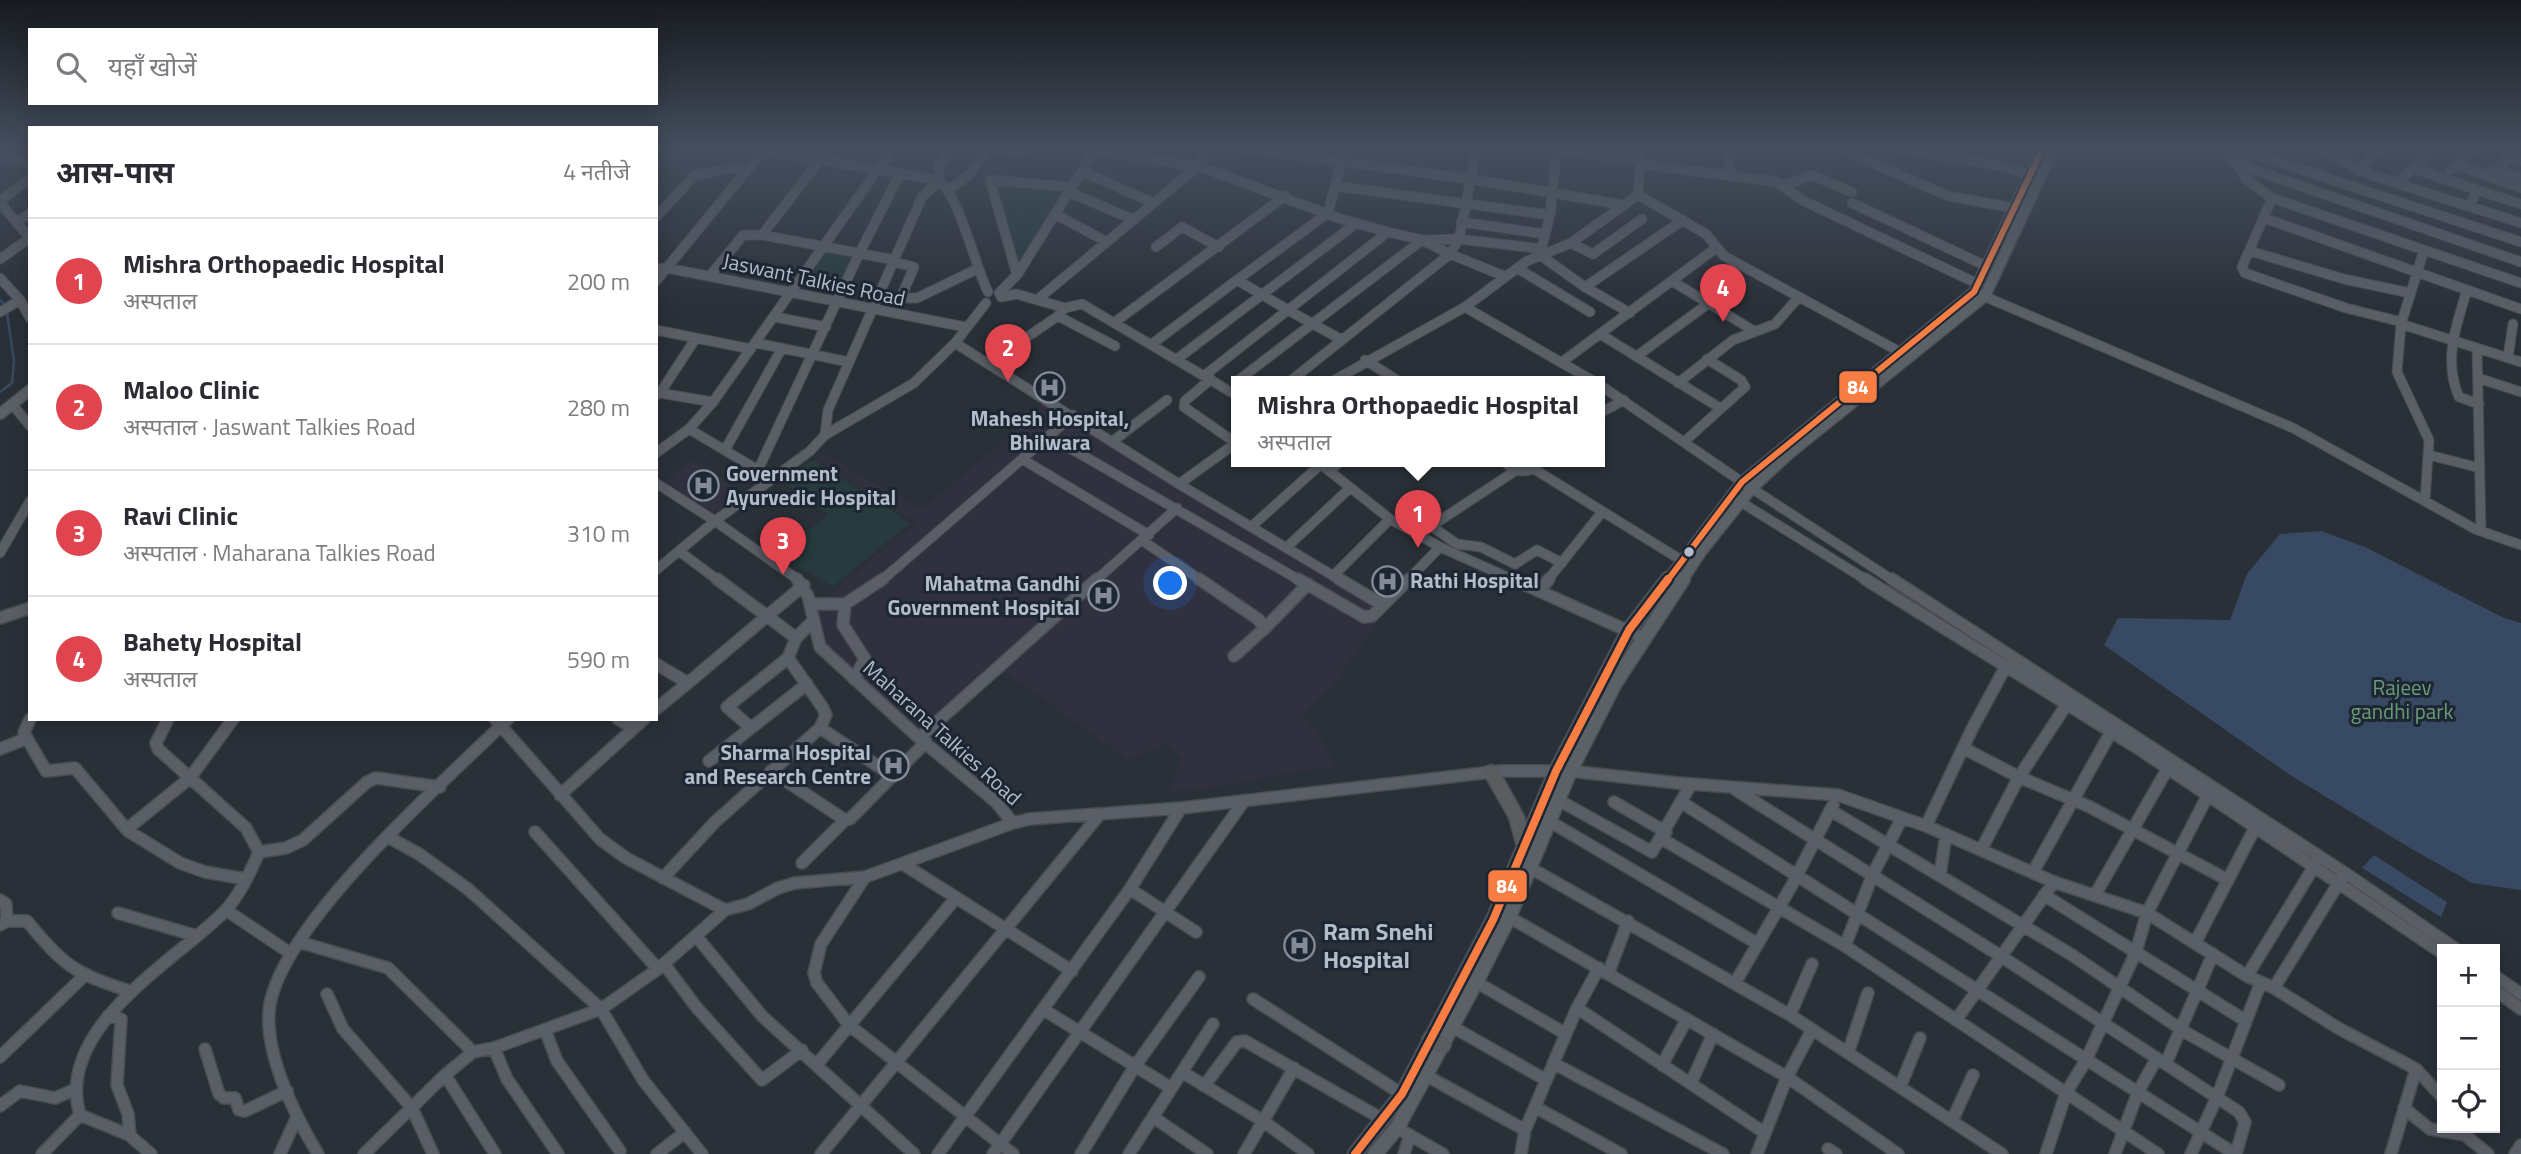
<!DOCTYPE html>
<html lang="hi">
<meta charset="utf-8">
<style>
body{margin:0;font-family:"Titillium Web","Noto Sans Devanagari",sans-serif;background:#f2f2f3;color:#2b2b33}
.controls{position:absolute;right:21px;bottom:21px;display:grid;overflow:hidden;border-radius:0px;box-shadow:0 4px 18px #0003}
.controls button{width:63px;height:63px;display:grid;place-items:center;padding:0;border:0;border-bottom:2px solid #e1e1e2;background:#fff;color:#2b2b33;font:35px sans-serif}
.you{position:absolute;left:1171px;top:584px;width:24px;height:24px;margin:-18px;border:5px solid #fff;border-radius:50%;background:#1a73e8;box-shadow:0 0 0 10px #1a73e833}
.badge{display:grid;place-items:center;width:46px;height:46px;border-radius:50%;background:#848b96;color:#fff;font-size:23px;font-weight:700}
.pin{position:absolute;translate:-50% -58px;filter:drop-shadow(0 2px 4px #0008)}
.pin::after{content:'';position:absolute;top:37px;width:24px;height:21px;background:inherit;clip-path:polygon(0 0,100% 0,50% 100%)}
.popup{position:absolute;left:1231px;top:376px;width:374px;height:91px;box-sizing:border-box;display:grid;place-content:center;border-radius:0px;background:#fff;filter:drop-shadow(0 2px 5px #0005);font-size:23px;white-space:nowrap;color:#7c7c81}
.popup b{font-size:26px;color:#2b2b33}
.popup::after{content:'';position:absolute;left:50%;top:100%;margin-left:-14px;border:14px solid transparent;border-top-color:#fff}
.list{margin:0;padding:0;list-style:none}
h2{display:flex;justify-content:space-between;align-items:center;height:91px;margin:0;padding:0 28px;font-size:30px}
h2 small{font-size:23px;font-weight:400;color:#7c7c81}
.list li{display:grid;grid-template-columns:46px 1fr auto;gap:21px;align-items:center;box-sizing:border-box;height:126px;padding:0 28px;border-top:2px solid #e1e1e2}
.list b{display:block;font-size:26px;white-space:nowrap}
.list p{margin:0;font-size:23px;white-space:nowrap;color:#7c7c81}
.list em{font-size:23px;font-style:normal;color:#7c7c81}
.icon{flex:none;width:38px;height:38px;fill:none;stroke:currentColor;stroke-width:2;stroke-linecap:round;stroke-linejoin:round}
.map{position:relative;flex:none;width:2521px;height:1154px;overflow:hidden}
.search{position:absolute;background:#fff;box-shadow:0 4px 18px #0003;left:28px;top:28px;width:630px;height:77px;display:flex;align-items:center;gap:18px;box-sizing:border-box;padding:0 24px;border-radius:0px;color:#7c7c81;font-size:26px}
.panel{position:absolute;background:#fff;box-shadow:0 4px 18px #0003;left:28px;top:126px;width:630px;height:595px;border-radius:0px}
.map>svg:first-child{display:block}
</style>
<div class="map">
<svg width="2521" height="1154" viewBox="0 0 2521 1154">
<rect width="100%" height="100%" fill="#2a3038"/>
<!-- medical -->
<path fill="#31303e" d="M1049 398 1115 441 1370 590 1389 604 1334 685 1303 713 1320 737 1336 767 1295 772 1235 784 1169 792 1182 759 1165 744 1128 760 1008 674 990 669 925 730 829 650 819 636 815 621 820 603 916 523 816 459 823 454 922 509 1024 424Z
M693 460 741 492 711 516 665 481Z"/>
<!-- green -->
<path fill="#273a3e" d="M993 180 1067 188 1019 265Z
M827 250 854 256 835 291 803 287Z
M814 460 910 523 833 586 779 556 828 514 782 482 791 471Z"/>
<!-- water -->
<path fill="#384963" d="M2321 531 2365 547 2504 618 2521 623V890L2472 883 2410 848 2290 775 2104 645 2118 618 2230 620 2247 574 2280 534Z
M2374 855 2447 902 2441 917 2362 868Z"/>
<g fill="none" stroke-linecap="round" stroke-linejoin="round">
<!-- stream -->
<path stroke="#384963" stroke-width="2.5" d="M0 300 4 304
M0 392 12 383 14 361 7 313"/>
<defs>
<path id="minor-far1" d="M751 148 939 180
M829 148 762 235 895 260
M951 148 939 167V180C960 198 974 263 988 292
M986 148 1024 153
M1096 148 1095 150 1201 167 1341 219 1388 232
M1242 148 1470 179 1624 205 1571 243 1527 261 1465 307 1331 382
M1477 148 1459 239 1450 254 1504 276
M1544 148 1640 161
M1557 148 1550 215 1540 255 1585 287 1630 313
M1729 148 1730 177
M1838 148 1948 196 2014 208
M1896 148 1993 164 2030 175
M2226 148 2247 180 2272 198 2424 250
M2234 148 2242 163 2251 169 2521 262
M2236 148 2521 242
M2319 148 2371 175 2521 223
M2499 148 2519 161
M2 156 30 162
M1640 164 1777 182 1802 200 1978 284
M2456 165 2521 188
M2412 168 2477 190
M2493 169 2521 178
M2359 170 2381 148
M2450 170 2476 148
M1082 171 1153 203
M2487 176 2513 157
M2398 183 2432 148
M1335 186 1550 215
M1783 186 1812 175 1852 192
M950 189 970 174 987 148
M1069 192 1134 220
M1638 195 1706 234 1724 256 1900 352
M2272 198 2242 267 2245 273 2346 308 2402 322
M0 201 30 178
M0 203 30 238
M1852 203 1986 266
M1624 205 1638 195 1641 148
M2470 205 2477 190 2521 204
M1055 214 1107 242
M656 217 695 175 738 167 747 169
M2264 218 2521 309
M18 222 30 213
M1461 222 1545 234
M1388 232 1422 240 1450 254 1342 340 1288 310Z
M1571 243 1593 254 1642 219
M1156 247 1182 227 1219 247
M2250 251 2344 279 2410 293
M0 259 30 238
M894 262 914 267 902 295 904 298H917L977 269
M1517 268 1590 312
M656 269 666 268 703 275 965 327
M1017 275 990 180 1072 187
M710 276 743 235H762
M0 278 20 300 30 318
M656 281 765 148
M1672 281 1754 331
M1585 287 1683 220
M2467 290C2456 326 2443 361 2459 397L2479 404
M1974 292 2293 428 2475 529 2521 545
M999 293 1017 275 1095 150
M1001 297 1017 294 1065 308 1082 304 1236 395
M1037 300 1198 166 1209 148
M1465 307 1595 382
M1288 310 1237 280 1328 213 1345 148
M0 312 20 300
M1058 316 1115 346
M775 317 826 327
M1115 322 1285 196
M2401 324 2424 250 2521 283
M656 330 751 349
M1600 334 1720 408
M756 343 849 362
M955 343 1179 484 1342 581
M1152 344 1237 280
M2477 348 2481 531
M1637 356 1709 303
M2508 357 2513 324
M1177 359 1354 225
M1365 360 1400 382
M1562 362 1716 248
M989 363 1058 316 1065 308
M1205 375 1288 310
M2478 378 2521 392
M1236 382 1422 240 1459 239 1542 249
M1289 382 1342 340
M1678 383 1733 340 1775 324 1799 297
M1600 385 1742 482 1894 581
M660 393 696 338
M656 395 660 393 713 402
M12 404 30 426
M1600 413 1624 400
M689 429 758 470
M825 435 828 410 922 197 939 180
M1049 436 1301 581
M1113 441 1167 400
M1685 441 1745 387 1741 380 1707 359
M725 450 782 348
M656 453 689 429 713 402 893 148
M2429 455 2480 468
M1022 459 1149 535
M1318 462 1390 519 1440 547 1516 581
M1505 462C1513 472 1522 473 1534 469L1537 462
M1534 469 1681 560
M1329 471 1340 462
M769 482 758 470 859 254 900 174
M656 483 715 521 656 570
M1179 484 1236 443 1184 407 1185 401 1211 379
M1736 499 1868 581
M2425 501 2429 440 2397 372 2401 324 2521 362
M1431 526 1457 544 1481 547 1515 564 1537 550 1562 563
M1251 527 1321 464
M1427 529 1515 471
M1143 541 1202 581
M1286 548 1350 488
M679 551 719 581
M0 553 30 501
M1333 576 1390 519
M800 581 715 521 810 451 825 435 914 383 955 343 986 303
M881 581 1073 415
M1095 581 1177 508
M1407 581 1440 547
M1547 581 1602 512"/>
<path id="minor" d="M717 579 767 616 804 585
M797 579 808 596 820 647 919 738 996 802 1013 823 1029 819 1181 808 1500 771H1570L1678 783 1838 795 1926 826 2054 882 2147 913 2247 976 2274 988 2338 1028 2416 1069 2442 1097
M1199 579 1258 619 1265 628 1234 656
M1298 579 1364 617 1372 616 1383 605
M1339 579 1383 605 1409 579
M1512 579 1644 638
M1865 579 2139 749 2442 953
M1892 579 2345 873 2456 949
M1540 590 1549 579
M810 604H845L883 579
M845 604 843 625 865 659 854 679
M0 618 30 608
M1265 628 1308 584
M656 664 688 683 656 709
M688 683 767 616 796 638
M30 719 24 733 46 771 75 768 128 831 180 863 205 872 246 879
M495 719 600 839 626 858 725 910
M618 719 633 728
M750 727 727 707 788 658
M820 728 893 776
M919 738 1097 579
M1963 748 2019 777 2090 807 2228 880
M0 749 25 739
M709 761 807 684
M771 771 845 820 850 819 926 742
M1736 790 1999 955 2239 1112 2245 1122 2236 1154
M560 795 644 719
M1553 797 1652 852 1691 784
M1614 802 1666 832
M1681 802 2235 1154
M1830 810 2072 955 2185 1032 2279 1085
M1544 818 1758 944
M1926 826 1972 729 2006 666
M127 829 190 778 233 719
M535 832 658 969
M388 837 419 854 468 889 601 1009 643 1080 702 1154
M1662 839 1845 946 2158 1154
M1981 850 2019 777 2067 704
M259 852 286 848 303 840 367 782 376 778 440 787
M802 863 845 820
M903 864 1072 971
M1527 866 1790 1015 2002 1154
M2033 872 2111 732
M1940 875 1946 834
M865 877 821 944 814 973 817 983 849 1025 1013 1154
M663 878 715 822 820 728 826 715 823 708 788 658 796 638 811 623
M1130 889 1196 932
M2044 895 2246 1021
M2095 895 2168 768
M0 900 6 904 7 921
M226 910 290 953
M118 913 197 936
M1509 917 1787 1077 1898 1154
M0 925 7 921H27C64 966 74 973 129 991
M696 936 762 1016 914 1154
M299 942 388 968 473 1052
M2195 943 2256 826
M1845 946 1873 874 1902 818
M664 964 697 1008 762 1080 802 1050
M1608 974 1628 921
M2247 976 2315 865
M2495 976 2521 994
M1476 982 1566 1034
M1735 983 1792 885 1833 805
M2274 988 2343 876
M2495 990 2521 1009
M327 994 343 1029 412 1108 433 1154
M1253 999 1402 1094
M1577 1008 1765 1133
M1044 1010 1171 1088
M1790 1015 1812 964
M108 1016 121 1019 117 1085 128 1114 130 1134
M1956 1020 2054 882
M1451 1026 1546 1080
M545 1030 557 1061 620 1151
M494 1048 507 1079 558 1154
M205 1049 219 1094 224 1098H235L239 1110 245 1111 287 1091
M1848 1053 1868 993
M0 1057 84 976
M818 1063 955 899
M1553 1063 1723 1154
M2166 1063 2213 954
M1662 1065 1687 1019
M1182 1072 1263 1121 1308 1154
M445 1075 495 1154
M1427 1076 1525 1130
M1691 1083 1713 1034
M1204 1086 1237 1042 1245 1041 1384 1120
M1900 1087 1920 1038
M0 1106 20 1091 55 1098 76 1089
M1535 1107 1621 1154
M2404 1108 2430 1129 2465 1135
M1153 1117 1207 1154
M1952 1121 1973 1075
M1397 1128 1443 1154
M2461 1128 2465 1135 2488 1154
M1828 1149 1836 1154
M42 1154 80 1115
M151 1154 129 1135 80 1115C54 1028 174 962 224 912 240 895 250 873 259 852L246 828 158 749 156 743 168 719
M280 1154 296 1119
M318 1154C295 1116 262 1050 270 1004 286 919 445 781 508 719
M364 1154 445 1075 473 1052 494 1048 601 1009 658 969 725 910 748 904 778 888 795 883 865 877 1013 823
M657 1154 685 1132
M821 1154 1100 814
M938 1154 1130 889 1181 808
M993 1154 1244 801
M1081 1154 1135 1066 1199 977
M1129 1154 1213 1024
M1244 1154 1294 1068
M1404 1154 1410 1135
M1521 1154 1525 1130 1577 1008 1599 968
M1757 1154 1787 1077 1812 1030
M2046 1154 2066 1093 2086 1060 2136 952 2147 913 2208 795
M2115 1154 2138 1092 2157 1058
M2191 1154 2217 1097 2261 982
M2391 1154 2416 1069
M2515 1154 2521 1145"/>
<path id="major-far1" d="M0 414 30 390
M1667 581 1742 482 1974 292 2043 148
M1682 581 1701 552 1752 488 1790 453 1985 296 2054 148"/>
<path id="major" d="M1355 1154 1402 1094 1493 920 1556 771 1629 630 1668 579
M1375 1154 1397 1128 1476 982 1509 917 1570 771 1615 683 1683 579"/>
<path id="highway" d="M1871 372 1886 381 1884 384 1880 385 1865 376Z
M1491 765 1497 767 1524 816 1532 845 1530 850 1524 852 1518 850 1509 818 1483 772 1485 767Z
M1431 1030 1448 1039 1451 1045 1448 1051 1442 1054 1425 1045 1422 1039 1425 1033Z"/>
</defs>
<!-- minor-far1 casing -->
<use href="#minor-far1" stroke="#484c53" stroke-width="11"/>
<!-- minor casing -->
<use href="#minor" stroke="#484c53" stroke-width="14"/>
<!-- major-far1 casing -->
<use href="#major-far1" stroke="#484c55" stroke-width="13"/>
<!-- major casing -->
<use href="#major" stroke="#484c55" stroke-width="17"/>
<!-- highway casing -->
<use href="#highway" stroke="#474c53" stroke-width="3"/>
<!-- minor-far1 -->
<use href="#minor-far1" stroke="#5a5e66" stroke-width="9"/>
<!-- minor -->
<use href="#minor" stroke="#5a5e66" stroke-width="11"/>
<!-- major-far1 -->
<use href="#major-far1" stroke="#5c6168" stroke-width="10"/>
<!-- major -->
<use href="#major" stroke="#5c6168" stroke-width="14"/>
<!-- highway -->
<use href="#highway" fill="#5a5d60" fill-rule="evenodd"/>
<defs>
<path id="bus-1-far1" d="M1667 581 1742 482 1974 292 2043 148"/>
<path id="bus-1" d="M1355 1154 1402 1094 1493 920 1556 771 1629 630 1668 579"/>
</defs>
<!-- bus-1-far1 casing -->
<use href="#bus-1-far1" stroke="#1d2633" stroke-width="10"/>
<!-- bus-1 casing -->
<use href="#bus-1" stroke="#1d2633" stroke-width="13"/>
<!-- bus-1-far1 -->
<use href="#bus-1-far1" stroke="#f77d43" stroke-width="6"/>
<!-- bus-1 -->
<use href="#bus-1" stroke="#f77d43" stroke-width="8"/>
</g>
<!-- sky -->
<linearGradient id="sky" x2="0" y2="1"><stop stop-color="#171a1f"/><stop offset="0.48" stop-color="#444e5e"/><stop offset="1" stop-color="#444e5e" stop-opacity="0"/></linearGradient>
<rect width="2521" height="309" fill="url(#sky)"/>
<!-- icons -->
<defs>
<symbol id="hospital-ring" viewBox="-11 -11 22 22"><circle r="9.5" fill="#1d2633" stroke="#848b96" stroke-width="1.5"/><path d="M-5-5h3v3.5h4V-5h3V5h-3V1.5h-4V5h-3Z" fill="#848b96"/></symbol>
</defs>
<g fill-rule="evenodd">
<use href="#hospital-ring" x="1032" y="370" width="35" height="35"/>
<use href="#hospital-ring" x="686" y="468" width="35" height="35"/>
<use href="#hospital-ring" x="1370" y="564" width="35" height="35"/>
<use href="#hospital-ring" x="1086" y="578" width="35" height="35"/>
<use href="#hospital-ring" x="876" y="748" width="35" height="35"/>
<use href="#hospital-ring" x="1282" y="928" width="35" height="35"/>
</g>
<!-- markers -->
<circle fill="#b4bcc9" stroke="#1d2633" stroke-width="2.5" cx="1689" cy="552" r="6"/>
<g text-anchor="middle" stroke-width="6" stroke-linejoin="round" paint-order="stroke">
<!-- street labels -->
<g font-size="21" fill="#b4bcc9" stroke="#1d2633">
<text transform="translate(814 280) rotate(12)" y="7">Jaswant Talkies Road</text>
<text transform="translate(942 733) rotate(42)" y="7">Maharana Talkies Road</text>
</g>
<!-- poi labels -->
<g font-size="21" font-weight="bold" fill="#b4bcc9" stroke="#1d2633" text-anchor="start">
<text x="1050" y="426" text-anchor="middle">Mahesh Hospital,<tspan x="1050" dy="24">Bhilwara</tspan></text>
<text x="726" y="481">Government<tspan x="726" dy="24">Ayurvedic Hospital</tspan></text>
<text x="1410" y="588">Rathi Hospital</text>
<text x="1080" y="591" text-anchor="end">Mahatma Gandhi<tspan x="1080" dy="24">Government Hospital</tspan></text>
<text x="871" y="760" text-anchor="end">Sharma Hospital<tspan x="871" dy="24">and Research Centre</tspan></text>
</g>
<!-- park labels -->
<g font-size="21" fill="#6b9a76" stroke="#1d2633">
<text x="2402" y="695">Rajeev<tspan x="2402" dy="24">gandhi park</tspan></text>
</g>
<!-- near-poi labels -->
<g font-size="24" font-weight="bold" fill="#b4bcc9" stroke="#1d2633" text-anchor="start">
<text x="1323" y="940">Ram Snehi<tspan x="1323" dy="28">Hospital</tspan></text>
</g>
</g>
<g stroke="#1d2633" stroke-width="2.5">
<rect x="1838" y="370" width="40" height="34" rx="7" fill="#f77d43"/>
<rect x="1487" y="869" width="41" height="34" rx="7" fill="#f77d43"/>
</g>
<g font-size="19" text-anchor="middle" font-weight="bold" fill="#fff">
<text x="1858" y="394">84</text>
<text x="1507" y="893">84</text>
</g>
</svg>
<div class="controls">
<button>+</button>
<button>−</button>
<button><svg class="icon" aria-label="locate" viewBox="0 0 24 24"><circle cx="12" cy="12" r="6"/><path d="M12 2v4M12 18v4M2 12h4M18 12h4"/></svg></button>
</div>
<div class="you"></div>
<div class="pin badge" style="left:1418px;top:548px;background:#e0444e">1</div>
<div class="popup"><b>Mishra Orthopaedic Hospital</b>अस्पताल</div>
<div class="pin badge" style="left:1008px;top:382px;background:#e0444e">2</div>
<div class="pin badge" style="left:783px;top:575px;background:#e0444e">3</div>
<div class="pin badge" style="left:1723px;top:322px;background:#e0444e">4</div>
<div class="search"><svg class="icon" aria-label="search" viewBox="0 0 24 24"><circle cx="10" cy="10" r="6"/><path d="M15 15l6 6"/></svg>यहाँ खोजें</div>
<section class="panel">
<h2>आस-पास<small>4 नतीजे</small></h2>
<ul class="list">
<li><span class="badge" style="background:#e0444e">1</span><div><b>Mishra Orthopaedic Hospital</b><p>अस्पताल</p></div><em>200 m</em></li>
<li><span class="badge" style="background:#e0444e">2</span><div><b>Maloo Clinic</b><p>अस्पताल · Jaswant Talkies Road</p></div><em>280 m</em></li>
<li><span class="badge" style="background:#e0444e">3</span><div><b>Ravi Clinic</b><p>अस्पताल · Maharana Talkies Road</p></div><em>310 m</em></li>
<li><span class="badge" style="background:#e0444e">4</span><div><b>Bahety Hospital</b><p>अस्पताल</p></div><em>590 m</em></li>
</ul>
</section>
</div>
